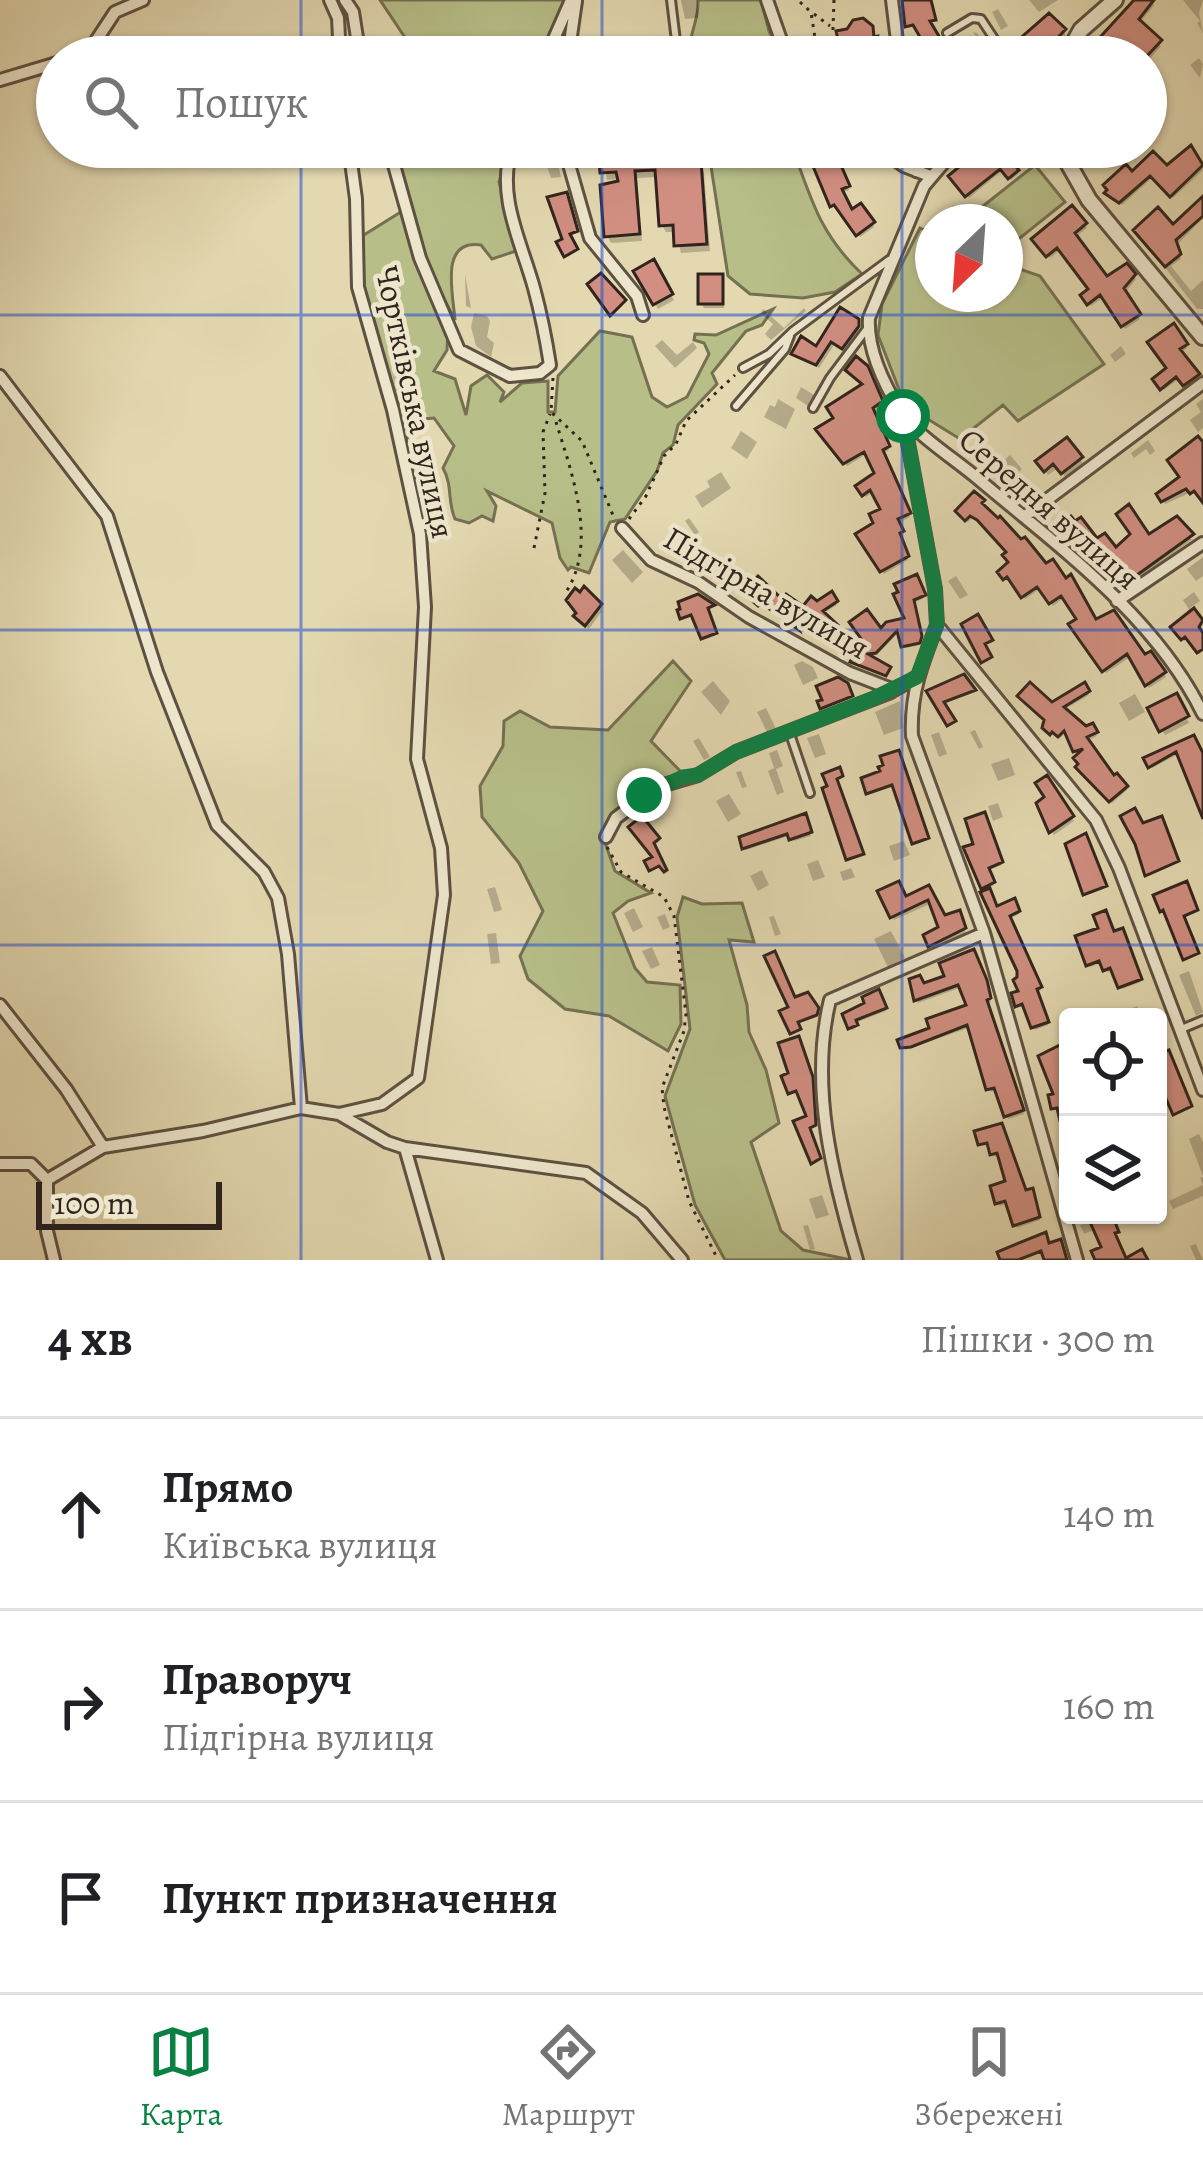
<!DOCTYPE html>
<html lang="uk">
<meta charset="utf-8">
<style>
body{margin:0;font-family:Alegreya,serif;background:#f6f6f6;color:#202124}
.controls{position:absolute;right:36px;bottom:36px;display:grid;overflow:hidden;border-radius:12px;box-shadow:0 3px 9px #0004}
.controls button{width:108px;height:108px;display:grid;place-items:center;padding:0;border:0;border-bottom:3px solid #e0e0e0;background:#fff;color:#202124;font:60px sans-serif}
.compass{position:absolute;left:915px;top:204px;width:108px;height:108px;border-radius:50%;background:#fff;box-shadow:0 3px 9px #0004;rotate:205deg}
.scale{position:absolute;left:36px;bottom:30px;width:186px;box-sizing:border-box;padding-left:12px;border:6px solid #31241c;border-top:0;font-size:33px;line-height:42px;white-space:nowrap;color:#31241c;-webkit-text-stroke:9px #ede6cc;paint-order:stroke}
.stop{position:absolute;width:36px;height:36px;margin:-27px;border:9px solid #0b8043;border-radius:50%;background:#fff}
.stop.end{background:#0b8043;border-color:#fff;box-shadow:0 3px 12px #0008}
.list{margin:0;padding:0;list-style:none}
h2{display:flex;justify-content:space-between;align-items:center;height:156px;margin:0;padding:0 48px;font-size:51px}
h2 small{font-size:39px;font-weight:400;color:#757577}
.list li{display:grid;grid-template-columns:78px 1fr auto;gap:36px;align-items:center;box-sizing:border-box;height:192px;padding:0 48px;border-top:3px solid #e0e0e0}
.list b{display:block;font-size:45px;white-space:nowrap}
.list p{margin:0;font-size:39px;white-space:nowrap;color:#757577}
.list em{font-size:39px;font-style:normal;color:#757577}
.icon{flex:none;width:66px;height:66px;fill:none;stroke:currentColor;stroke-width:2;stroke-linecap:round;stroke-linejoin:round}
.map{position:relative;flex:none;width:1203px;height:1260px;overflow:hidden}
.search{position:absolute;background:#fff;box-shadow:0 3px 9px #0004;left:36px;right:36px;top:36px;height:132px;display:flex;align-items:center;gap:30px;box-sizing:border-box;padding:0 42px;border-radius:66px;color:#757577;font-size:45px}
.sheet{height:732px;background:#fff}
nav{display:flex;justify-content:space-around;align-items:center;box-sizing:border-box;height:168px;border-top:3px solid #e0e0e0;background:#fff;font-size:33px;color:#757577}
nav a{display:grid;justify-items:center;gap:6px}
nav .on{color:#0b8043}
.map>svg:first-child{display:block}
</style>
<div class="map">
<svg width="1203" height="1260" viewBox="0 0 1203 1260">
<rect width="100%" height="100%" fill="#e3d8b0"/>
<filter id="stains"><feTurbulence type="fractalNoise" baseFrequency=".00167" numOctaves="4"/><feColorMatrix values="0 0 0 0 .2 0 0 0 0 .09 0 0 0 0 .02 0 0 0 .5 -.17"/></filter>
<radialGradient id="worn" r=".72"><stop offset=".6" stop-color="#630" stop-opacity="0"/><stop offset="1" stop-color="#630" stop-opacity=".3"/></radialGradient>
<!-- green -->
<path fill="#b7be88" stroke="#747152" stroke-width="3" d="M380 0H571L564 57H418Z
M698 0H761L769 31 782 57H690C688 32 699 23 698 0Z
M395 147H516L508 152 499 182 516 251 492 259 481 245C439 239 453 293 455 320L427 267Z
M708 147H792C812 200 819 233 862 274L835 292 803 298 750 294 728 276Z
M1035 165 1065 202 1005 250V222H972L968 218Z
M404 210 448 330 447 350 434 371 455 379 466 415 471 386 487 375 504 392 500 402 522 383 548 381V412H555L558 376 600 331 632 337 652 397 667 407 687 397 709 354 704 343 694 340 695 334 716 335 773 309 762 325 746 331 712 373 717 384 678 425 673 445 663 453 657 471 625 519 610 522 589 573 571 567 568 570 560 558 552 523 487 491 496 506 493 521 482 516 469 523 455 519C447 501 453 486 443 468L454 446 434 418 423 419 404 442 360 286 359 238Z
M920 228 933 234V294H1005V264L1040 276 1104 364 1018 421 1003 405 960 439 905 405 878 335 882 304Z
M673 661 691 681 651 741 683 774 656 784 603 837 615 871 651 893 628 901 613 913 635 968 647 982 680 985 681 1024 668 1051 609 1016 565 1009 528 979 520 956 543 911 519 863 482 817 480 786 503 746 504 721 520 711 550 727 608 730Z
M683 897 702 904 742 903 754 942 729 940 747 1005 749 1032 766 1070 779 1123 751 1142 781 1231 803 1250 851 1260H725L695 1205 665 1096 690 1029 677 917Z"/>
<!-- shadow -->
<path fill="#0003" d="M681 0H698V18L685 19Z
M1029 0H1058L1039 12Z
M1138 0H1151L1154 5 1139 24 1161 46 1146 63V57H1088Z
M1183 0H1203L1199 13 1203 33 1197 23 1200 21Z
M998 9 1008 26 1001 30 992 12Z
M1063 31 1066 35 1044 57H1018Z
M973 32 977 33 993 57H989Z
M1199 58 1203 64 1200 78 1190 65Z
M540 147H554L561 177 551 178Z
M601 147H635L636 156 692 151 704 172 710 251 681 253 676 232H666L662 225 658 177 637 178 642 241 611 243 607 236 630 178 607 180Z
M831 147 849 190 842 193 851 214 860 207 874 227 860 237 839 208 833 206 809 148Z
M986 147H1033L1011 165 1018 174 1011 180 1003 170 969 198 952 176Z
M1087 147H1113L1094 160Z
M1191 149 1203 170 1173 198 1153 177 1122 205 1108 194 1132 176 1167 169Z
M1203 200V218L1176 246 1181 259 1171 266 1191 291 1203 280V309H1197L1139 234 1173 228Z
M954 205 961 215 955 220 947 210Z
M1072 209 1087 228 1074 238 1106 280 1126 267 1136 279 1124 294 1140 319 1125 329 1104 297 1091 306 1084 296 1091 290 1061 249 1050 258 1035 240Z
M653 263 674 300 658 309 637 272Z
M465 274 471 308 466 306Z
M721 277 724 308H704L701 303Z
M804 308 806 311 771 340 765 334 773 324 761 313 763 309 784 328Z
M474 313 487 316 490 321 487 337 494 343 491 357 476 346 471 327Z
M857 321 860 332 845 352 834 345 819 368 794 354 817 350Z
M1173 328 1187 348 1179 353 1199 378 1186 387 1180 378 1164 390 1156 380 1170 369Z
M662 340 677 355 693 342 697 348 675 368 655 346Z
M1121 346 1126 354 1115 362 1110 355Z
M865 368 883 405 873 413 889 450 882 454 910 517 896 524 903 535 899 538 908 560 884 574 859 535 877 524 884 510 874 491 866 497 859 487 878 474 868 453 847 466 819 430 837 419 865 386Z
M801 387 814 395 808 406 796 398Z
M778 399 795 409 786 429 764 417 770 405 775 407Z
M1203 399V428L1198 432 1190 420 1201 412 1196 404Z
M741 431 757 442 747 459 731 448Z
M1148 440 1155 451 1150 455 1146 449 1134 458 1131 453Z
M983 452 990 460 982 468 974 461Z
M1010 455 1022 469 1014 477 999 465Z
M1203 455V487L1165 504 1160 495 1183 478Z
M1081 459 1083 464 1066 478 1058 468 1048 475 1039 462Z
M721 472 731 488 702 508 695 496 710 487 707 481Z
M982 502 1095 623 1145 658 1150 655 1166 677 1149 688 1132 656 1106 673 1072 625 1080 620 1065 597 1053 606 1041 588 1025 599 1011 578 1007 581 1001 572 1012 563 1009 553 982 523 972 518 968 522 961 515Z
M689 518 699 532 695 535 685 521Z
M1074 525 1115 551 1148 538 1193 539 1123 589 1063 529Z
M694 547 709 562 705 568 719 583 684 559Z
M623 550 643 572 632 583 612 560Z
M1203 557V576L1196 581 1187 569Z
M956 576 968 595 960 599 948 581Z
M915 577 924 598 913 603 920 645 905 648 900 631 877 655 867 657 889 669 887 677 855 664 880 633 909 620Z
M758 580 783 604 787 598 804 610 811 600 817 604 831 596 837 605 822 614 837 629 826 641 784 602 794 625 763 604 760 607 746 592Z
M1194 592 1200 601 1190 608 1203 625 1198 631 1203 638 1200 654 1188 638 1184 641 1174 628 1192 614 1183 600Z
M599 606 602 611 589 629 580 622 577 617Z
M802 661 813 667 818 678 803 685 794 665Z
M713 681 730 701 721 715 701 692Z
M1084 687 1089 695 1063 710 1085 730 1092 727 1097 736 1086 741 1113 780 1117 777 1127 790 1112 803 1080 770 1079 756 1067 731 1060 738 1047 731 1052 705Z
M1135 694 1145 712 1129 721 1119 703Z
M1175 697 1189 723 1165 735 1151 710Z
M900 701 903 728 884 735 875 712Z
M766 708 776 729 767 732 757 712Z
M975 730 983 747 979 749 970 732Z
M939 732 947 754 939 757 931 735Z
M819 734 826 754 815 758 807 738Z
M699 738 710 757 704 760 693 741Z
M1193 738 1203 763V808L1180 753 1152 768 1147 760Z
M777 750 783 766 776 769 784 792 777 795 768 771 774 768 769 753Z
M1009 758 1015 775 998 781 991 764Z
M741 771 747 787 742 788 736 772Z
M1046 779 1074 821 1054 835 1044 820 1048 798Z
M729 794 741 814 728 822 716 801Z
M998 803 1003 817 993 821 988 806Z
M984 815 1002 865 987 871 994 885 986 889 996 910 1013 902 1019 914 1009 919 1041 990 1037 992 1048 1025 1035 1030 1026 1005 1018 1006 1015 995 1022 992 1021 979 983 887 977 846Z
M805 817 811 836 794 841 791 835 746 850 743 839Z
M904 841 910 855 894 861 889 846Z
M818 860 825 877 813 881 807 864Z
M851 868 855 877 843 881 840 872Z
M762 870 769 885 758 891 750 876Z
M495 887 502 910 494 912 487 889Z
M928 889 944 919 960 917 966 933 933 949 927 936 941 929 932 903 894 920 881 893 905 900Z
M634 908 643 927 633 932 624 913Z
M665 914 670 927 663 930 657 917Z
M774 916 781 934 775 936 769 917Z
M891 931 905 958 888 967 874 939Z
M496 933 500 963 491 964 487 934Z
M1123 934 1141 982 1122 989 1114 969 1107 972 1103 962 1090 967 1079 938Z
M652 947 660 965 651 969 642 951Z
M1189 971 1203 1012 1196 1016 1179 975Z
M948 977 987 986 991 1002 986 1004 1024 1114 1008 1119 998 1090 991 1092 971 1027 905 1050 901 1042 933 1029 970 1007 962 987 918 1003 912 981 923 987Z
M878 993 886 1011 855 1023 856 1028 852 1030 845 1015 868 1005Z
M1137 1006 1142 1017H1117L1116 1015Z
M1001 1126 1025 1193 1034 1194 1040 1220 1017 1228 1009 1203 1000 1206 998 1203 1009 1183 1001 1155 995 1157 990 1145 981 1144Z
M1199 1134 1203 1142V1176L1189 1139Z
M1162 1161 1167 1172 1158 1176V1163Z
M1203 1177V1196L1173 1209 1169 1201 1203 1185 1200 1178Z
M822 1195 829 1215 816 1219 809 1199Z
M1087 1215H1102L1104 1219 1110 1217 1124 1260H1098L1105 1248 1096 1229 1084 1234 1080 1225 1089 1221Z
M808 1225 815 1249 810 1250 803 1226Z
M1196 1244 1197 1247 1203 1260H1196L1190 1246Z"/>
<!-- building -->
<path fill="#d18e81" stroke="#31241c" stroke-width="3" d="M902 0H931L936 20 930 21 943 43 952 39 958 51 947 57H918L914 49 924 44 913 25 905 27Z
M1134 0H1154L1139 19 1162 40 1146 57H1138L1119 40 1102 57H1082Z
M1049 13 1066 29 1039 57H1014L1009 48Z
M863 18 873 26 874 37 878 36 881 57H842L836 31 847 29 853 20Z
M1191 145 1203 165 1170 197 1150 176 1119 203 1104 193 1107 190 1103 185 1126 164 1132 171 1153 151 1167 165Z
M598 147H633L634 153 694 148 695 162 701 161 707 244 674 246 673 225 659 226 655 170 635 171 640 234 604 237 600 185 618 181 616 172 600 173Z
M805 147H833L850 186 842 189 852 209 861 203 875 222 856 236 834 205 830 207Z
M983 147H1029L1011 161 1019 170 1008 179 1000 169 965 197 948 176Z
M567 192 578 231 570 234 578 249 564 257 556 242 562 239 547 197Z
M1203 196V216L1176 240 1181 254 1165 267 1133 230 1158 207 1173 224Z
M1072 205 1087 223 1075 233 1107 276 1127 263 1136 274 1124 288 1141 314 1121 327 1100 295 1087 305 1080 295 1088 289 1057 248 1046 257 1031 239Z
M654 259 673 294 653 305 633 271Z
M601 273 626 300 610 316 587 284Z
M698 274H723V304H698Z
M840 307 859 319V326L842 349 831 342 816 365 791 354 801 336 816 346Z
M1174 323 1188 344 1180 349 1200 374 1183 386 1176 377 1160 390 1152 379 1166 368 1147 342Z
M856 356 868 366 883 401 873 408 890 446 883 450 911 513 898 519 904 531 900 533 909 556 880 572 855 534 873 523 869 514 880 509 870 490 862 496 855 486 874 473 864 452 843 464 815 429 833 418 826 407 862 384 845 370Z
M1198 436 1203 442V503L1194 491 1190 494 1186 489 1161 502 1156 494 1179 477 1167 460Z
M1067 437 1083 457 1061 474 1053 464 1044 472 1035 461Z
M974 491 985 500 982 503 998 518 1000 516 1021 539 1025 537 1046 563 1053 559 1066 578 1071 574 1096 619 1114 610 1145 654 1151 651 1166 672 1145 686 1127 654 1102 672 1068 624 1076 619 1061 596 1049 604 1037 587 1021 598 1007 577 1003 580 997 572 1008 562 1002 555 1006 552 977 520 970 516 965 521 955 511Z
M1129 504 1149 534 1177 516 1194 534 1119 588 1058 526 1071 516 1075 521 1081 517 1097 538 1105 533 1116 547 1130 534 1116 514Z
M917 574 926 595 914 600 922 636 920 643 901 647 897 631 876 653 868 654 891 667 886 676 850 662 862 640 849 622 867 609 881 628 886 622 904 618 893 594 898 592 894 584Z
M758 576 782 599 786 594 803 606 811 596 817 601 832 591 838 601 823 611 838 625 823 641 790 610 799 630 761 603 758 606 742 592Z
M584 586 602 604 585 626 573 616 576 613 566 600 575 588 580 592Z
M698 594 715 605 708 608 717 633 701 639 691 615 680 619 677 610 680 609 678 602Z
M1194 608 1203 620 1199 627 1203 633V649L1197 653 1185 637 1181 640 1170 627Z
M978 614 993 640 985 644 992 657 981 663 961 624Z
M964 674 976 690 944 702 956 721 947 726 926 691Z
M838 677 848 683 853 696 820 709 817 701 822 700 816 686Z
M1030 682 1052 702 1085 682 1090 691 1064 707 1086 726 1093 723 1098 732 1087 737 1114 775 1117 773 1128 786 1109 802 1075 767 1078 764 1073 758 1083 749 1073 752 1064 731 1058 737 1052 732 1050 735 1042 728 1044 720 1017 696Z
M1177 693 1189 716 1159 732 1147 708Z
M1194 735 1203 753V819L1176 752 1148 768 1143 758Z
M899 750 929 838 912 844 892 785 866 794 861 778 880 771 878 767 883 765 880 756Z
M840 767 843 776 837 779 864 854 846 860 822 788 827 786 822 774Z
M1047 775 1074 816 1049 833 1036 803 1044 797 1035 783Z
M1135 808 1143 823 1162 816 1179 861 1145 876 1135 844 1120 816Z
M985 812 1003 862 989 868 995 882 981 889 963 847 973 844 965 819Z
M806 813 812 832 789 840 787 834 742 849 739 837Z
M642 816 660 838 654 843 667 870 664 872 659 866 649 871 644 861 652 857 628 827Z
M1086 833 1107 886 1083 895 1065 844Z
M899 881 906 896 929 885 945 915 960 910 966 928 928 947 923 935 938 927 928 900 890 918 877 891Z
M1187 881 1198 910 1184 916 1199 953 1183 960 1163 910 1160 912 1153 895Z
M990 888 997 906 1015 898 1020 911 1010 916 1042 987 1037 989 1049 1022 1031 1028 1022 1004 1015 1007 1011 993 1018 991 1013 980 1017 977V971L980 892Z
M1106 910 1114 931 1123 928 1142 979 1118 988 1110 968 1103 971 1099 961 1086 966 1075 936 1098 928 1093 915Z
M974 949 987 980 991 998 987 1000 1024 1110 1004 1117 994 1088 986 1090 967 1025 911 1047 900 1048 897 1040 929 1028 926 1019 966 1005 958 985 914 1001 909 979 920 975 924 983 944 976 939 963Z
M775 951 795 997 808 992 819 1008 817 1015 798 1022 801 1029 790 1034 779 1011 788 1007 764 956Z
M879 989 887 1008 856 1020 858 1025 848 1029 842 1014 864 1003 862 997Z
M799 1036 813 1077 816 1125 810 1128 821 1158 811 1164 793 1121 806 1116 796 1091 788 1094 781 1076 788 1073 778 1043Z
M1068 1041V1138H1064L1057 1108 1051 1109 1048 1095 1053 1094 1038 1056Z
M1169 1050 1192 1106 1173 1115 1158 1080V1054Z
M1002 1123 1026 1190 1033 1188 1040 1217 1013 1226 1005 1201 995 1204 990 1186 1005 1181 997 1153 990 1155 987 1143 978 1145 974 1131Z
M1106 1215H1112L1119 1232 1115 1233 1126 1258 1142 1249 1148 1260H1095L1091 1251 1101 1247 1090 1222Z
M1046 1232 1049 1243 1061 1239 1067 1260H1044L1041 1251 1018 1260H1000L997 1252Z"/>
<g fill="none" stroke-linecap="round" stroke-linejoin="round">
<defs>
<path id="service" d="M671 0 678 57
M947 33 972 18 981 19 1006 57
M743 368 769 354 793 331 889 260
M736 406 785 349 790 336
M813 408 830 378 866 330
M790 734 810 793
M1179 1030 1203 1020"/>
<path id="minor" d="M330 0 338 18 340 57
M345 0 353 12 360 57
M767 0 781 40 794 57
M892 0 899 57
M81 57 86 56 115 12 143 0
M546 57 571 0
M568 57 576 1
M1054 57 1071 43
M0 80 57 63
M389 147 420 258 459 350 510 376 540 373 550 365C546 339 541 314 534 288 521 241 496 196 512 147
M564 147 590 238 637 296 643 315
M877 147 904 166 930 176
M905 147 916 171
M957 147 924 186 869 318C867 349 885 386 901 412 915 434 956 460 977 478 1059 547 1155 616 1203 714
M0 376 107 516 157 672 217 825 264 872 278 898 288 954 301 1108
M903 416 935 589 937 625 1096 820 1119 868 1203 1090
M1024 517 1203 383
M622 528 651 560 698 582 749 617 850 673 894 690 917 677
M1117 601 1203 543
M937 625C922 663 910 694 912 736L984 933 1077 1260
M606 837 616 818 657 787 698 775 736 752 891 692
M0 1005 66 1089 103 1147
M339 1114 382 1104 418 1078 444 895 441 848 417 759 425 607 420 534 393 410 358 287 356 199 349 147
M405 1148 437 1260
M0 1164H31L47 1180
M54 1260 47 1231V1180L103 1147 203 1131 301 1108 339 1114 387 1142 405 1148 586 1173 642 1213 682 1260
M857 1260C833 1178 809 1086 830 1000L984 933"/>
<path id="tertiary" d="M1066 57 1081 30 1115 0
M1059 147 1089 200 1203 337"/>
</defs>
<!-- service casing -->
<use href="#service" stroke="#5e5141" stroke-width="12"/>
<!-- minor casing -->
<use href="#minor" stroke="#5e5141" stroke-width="16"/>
<!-- tertiary casing -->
<use href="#tertiary" stroke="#5e5141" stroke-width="20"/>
<!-- path -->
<path stroke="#31241c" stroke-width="3" stroke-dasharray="3 6" stroke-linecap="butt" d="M800 2 811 12 818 57
M814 14 830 26
M832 57 834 0
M553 378 551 412 582 441 615 520
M556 422C572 474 598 543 566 592
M629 519 646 496 664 456 676 444 686 421 735 375
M534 548 545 493 543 432 550 414
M607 847 621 872 664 897 674 916 686 1014 684 1031 662 1088 664 1107 689 1201 718 1260"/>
<!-- service -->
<use href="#service" stroke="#ede6cc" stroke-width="6"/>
<!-- minor -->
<use href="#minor" stroke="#ede6cc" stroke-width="10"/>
<!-- tertiary -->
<use href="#tertiary" stroke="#ede6cc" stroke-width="14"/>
</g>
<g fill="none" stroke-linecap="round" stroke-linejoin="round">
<!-- route -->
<path stroke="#0b8043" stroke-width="15" d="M644 795 683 777 698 775 736 752 872 699 917 677 937 625 935 589 903 416"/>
</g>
<!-- grid -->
<path fill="none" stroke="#1d4ed8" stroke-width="3" stroke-opacity="0.55" d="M301 0V57M602 0V57M902 0V57M301 147V1260M602 147V1260M902 147V1260M0 315H1203M0 630H1203M0 945H1203"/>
<g text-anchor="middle" stroke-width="9" stroke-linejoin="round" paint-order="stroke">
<!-- street labels -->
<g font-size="33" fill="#31241c" stroke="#ede6cc">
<text transform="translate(416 402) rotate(78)" y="12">Чортківська вулиця</text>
<text transform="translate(1050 508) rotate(41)" y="12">Середня вулиця</text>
<text transform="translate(767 592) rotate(30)" y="12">Підгірна вулиця</text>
</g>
</g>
<rect width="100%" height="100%" filter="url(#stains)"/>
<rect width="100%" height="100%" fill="url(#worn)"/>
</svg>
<div class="controls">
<button><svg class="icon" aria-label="locate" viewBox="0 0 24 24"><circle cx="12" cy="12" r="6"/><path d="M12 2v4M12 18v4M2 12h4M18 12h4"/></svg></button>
<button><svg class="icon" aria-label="layers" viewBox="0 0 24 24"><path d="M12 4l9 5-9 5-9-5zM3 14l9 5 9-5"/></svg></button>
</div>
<svg class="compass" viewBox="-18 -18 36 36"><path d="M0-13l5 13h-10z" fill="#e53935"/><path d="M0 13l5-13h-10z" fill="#757577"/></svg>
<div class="scale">100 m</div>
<div class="stop" style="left:903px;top:416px"></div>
<div class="stop end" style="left:644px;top:795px"></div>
<div class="search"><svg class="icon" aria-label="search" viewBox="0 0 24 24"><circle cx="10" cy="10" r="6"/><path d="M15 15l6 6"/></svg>Пошук</div>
</div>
<section class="sheet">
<h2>4 хв<small>Пішки · 300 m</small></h2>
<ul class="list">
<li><svg class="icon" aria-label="ahead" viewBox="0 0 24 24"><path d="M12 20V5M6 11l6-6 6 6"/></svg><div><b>Прямо</b><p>Київська вулиця</p></div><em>140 m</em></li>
<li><svg class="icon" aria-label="right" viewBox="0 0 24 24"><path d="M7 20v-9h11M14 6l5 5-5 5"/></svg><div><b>Праворуч</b><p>Підгірна вулиця</p></div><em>160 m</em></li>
<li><svg class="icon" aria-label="arrive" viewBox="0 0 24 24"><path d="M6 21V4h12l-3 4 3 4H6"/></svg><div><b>Пункт призначення</b></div></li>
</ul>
</section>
<nav>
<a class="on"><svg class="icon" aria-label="map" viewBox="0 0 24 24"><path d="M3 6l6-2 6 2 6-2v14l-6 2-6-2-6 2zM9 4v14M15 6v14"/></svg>Карта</a>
<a><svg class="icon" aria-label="directions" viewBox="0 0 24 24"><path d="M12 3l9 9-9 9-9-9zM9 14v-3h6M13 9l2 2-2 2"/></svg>Маршрут</a>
<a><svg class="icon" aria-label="saved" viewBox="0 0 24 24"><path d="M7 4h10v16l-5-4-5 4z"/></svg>Збережені</a>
</nav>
